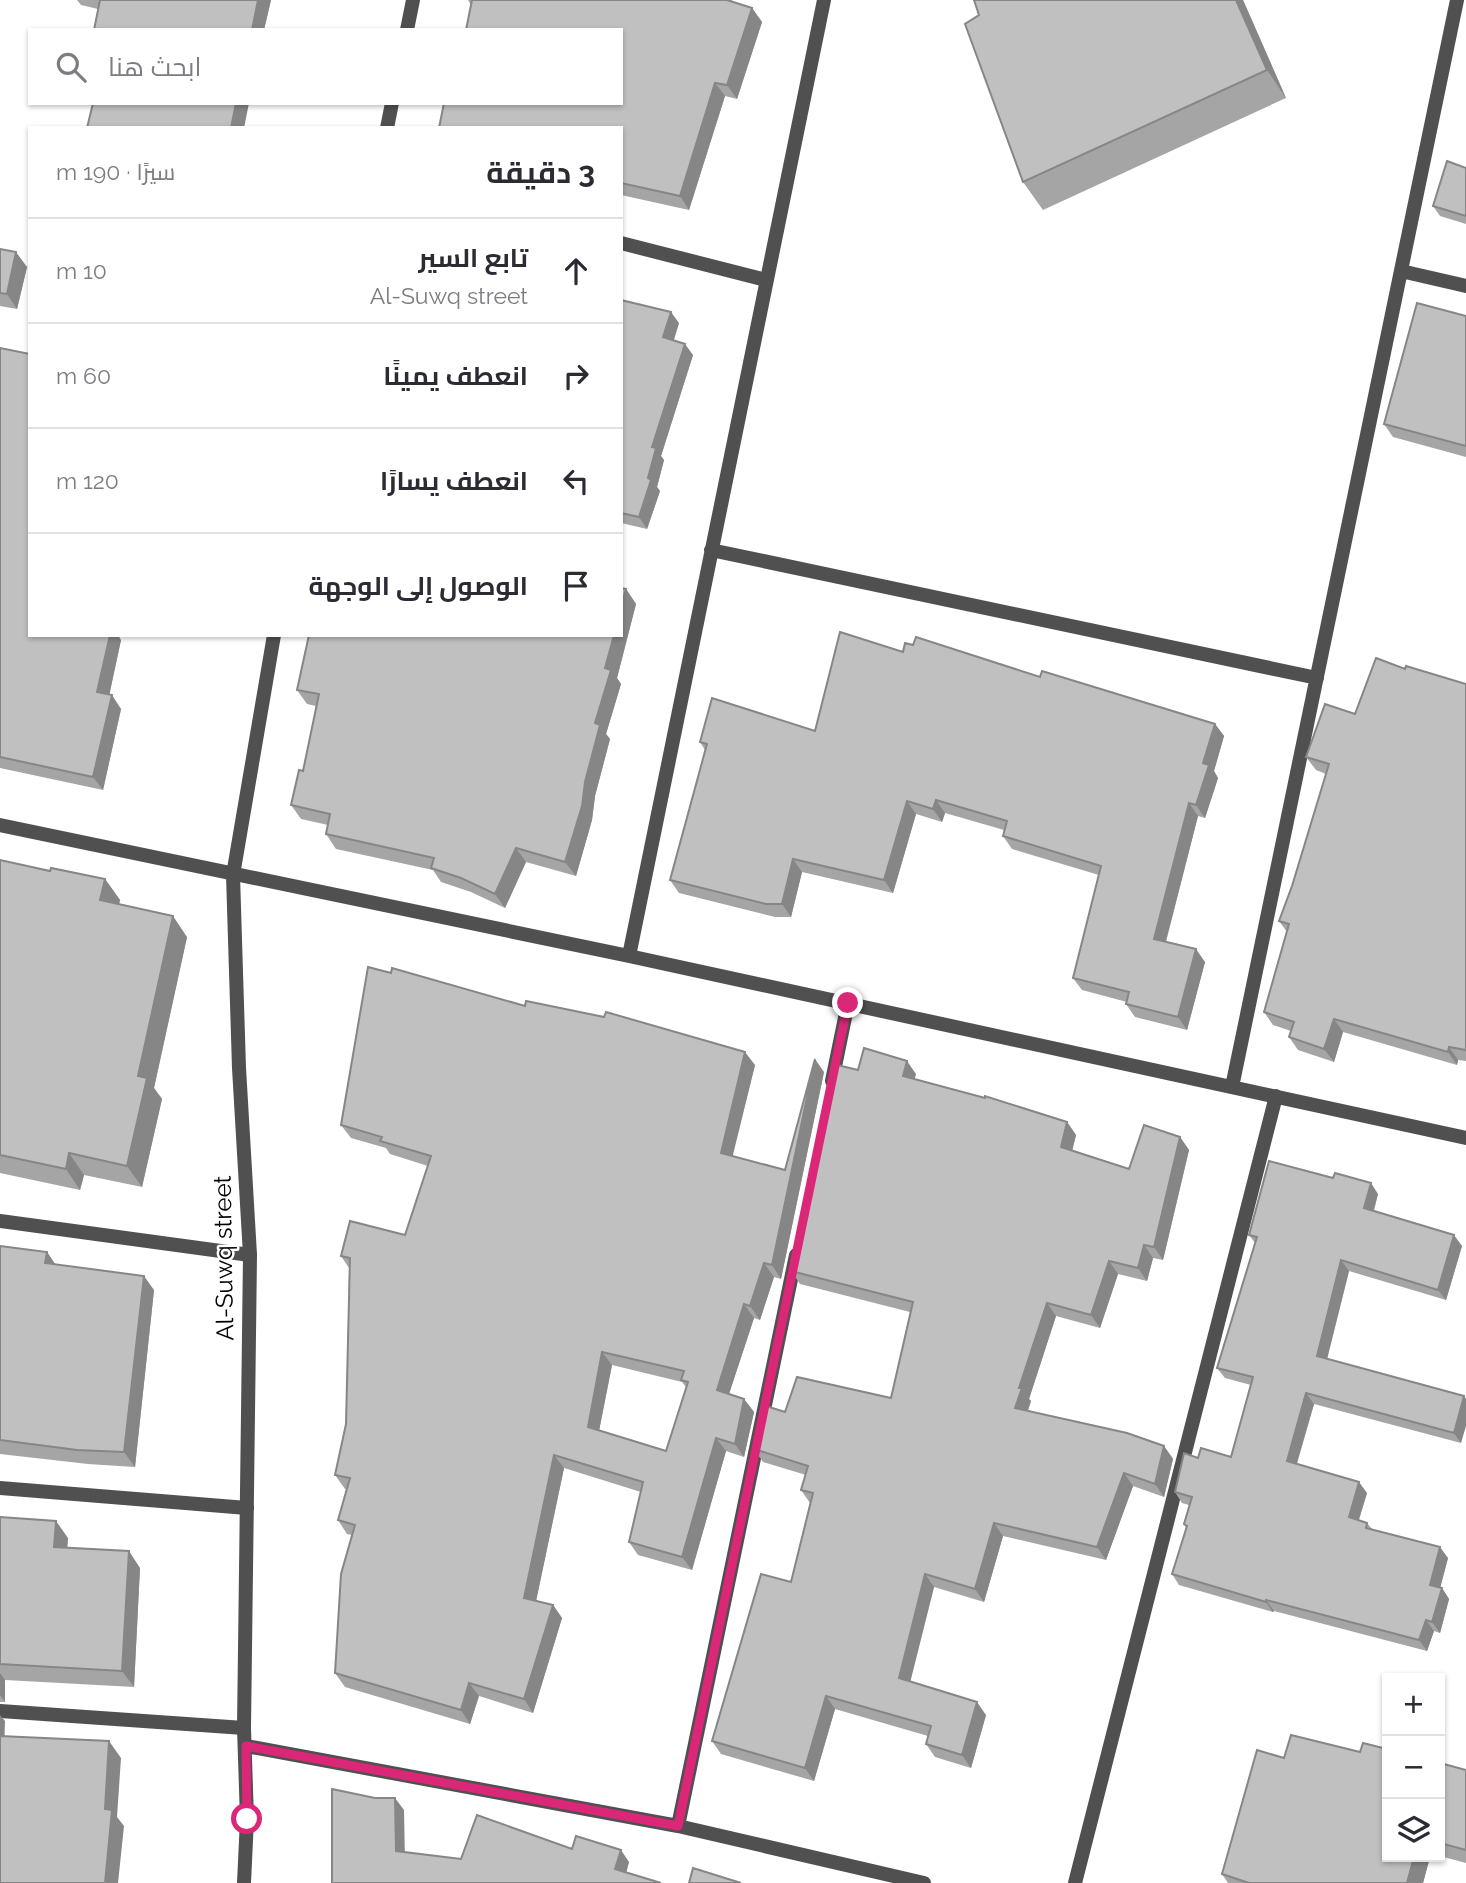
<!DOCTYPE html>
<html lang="ar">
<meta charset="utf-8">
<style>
body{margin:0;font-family:Raleway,Cairo,sans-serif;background:#f2f2f3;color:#2b2b33;direction:rtl}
.controls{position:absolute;right:21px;bottom:21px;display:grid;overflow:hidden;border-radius:0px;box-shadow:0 2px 5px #0004}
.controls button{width:63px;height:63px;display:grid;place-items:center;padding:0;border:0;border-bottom:2px solid #e1e1e2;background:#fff;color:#2b2b33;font:35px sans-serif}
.stop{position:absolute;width:21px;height:21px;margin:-16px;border:5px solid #db2777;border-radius:50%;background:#fff}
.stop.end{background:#db2777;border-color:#fff;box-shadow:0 2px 7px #0008}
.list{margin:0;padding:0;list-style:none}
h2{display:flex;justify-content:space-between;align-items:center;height:91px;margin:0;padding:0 28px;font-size:30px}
h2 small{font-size:23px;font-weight:400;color:#7c7c81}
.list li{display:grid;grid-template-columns:46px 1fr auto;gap:21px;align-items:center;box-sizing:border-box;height:105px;padding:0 28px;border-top:2px solid #e1e1e2}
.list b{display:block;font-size:26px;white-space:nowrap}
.list p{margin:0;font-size:23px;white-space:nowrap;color:#7c7c81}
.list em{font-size:23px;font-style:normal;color:#7c7c81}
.icon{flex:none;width:38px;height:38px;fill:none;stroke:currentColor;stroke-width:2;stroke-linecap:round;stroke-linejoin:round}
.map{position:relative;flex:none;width:1466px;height:1883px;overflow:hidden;direction:ltr}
.search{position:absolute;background:#fff;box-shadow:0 2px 5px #0004;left:28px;top:28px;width:595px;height:77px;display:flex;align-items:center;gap:18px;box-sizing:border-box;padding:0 24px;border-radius:0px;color:#7c7c81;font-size:26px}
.panel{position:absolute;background:#fff;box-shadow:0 2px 5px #0004;left:28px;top:126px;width:595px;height:511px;border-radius:0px;direction:rtl}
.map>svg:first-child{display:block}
</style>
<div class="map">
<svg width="1466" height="1883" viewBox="0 0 1466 1883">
<rect width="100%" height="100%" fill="#fff"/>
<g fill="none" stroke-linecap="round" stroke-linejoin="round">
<!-- minor -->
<path stroke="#505050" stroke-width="14" d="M621 243 766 280
M1401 271 1466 286
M711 550 1317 678
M0 825 629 956 1466 1138
M629 956 824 0
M832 1081 848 1003
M1232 1087 1457 0
M0 1221 250 1255
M0 1488 247 1508
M0 1711 244 1728
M246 1746 678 1826 924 1883
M678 1826 796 1255
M1075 1883 1276 1096"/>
<!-- tertiary -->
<path stroke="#505050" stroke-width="14" d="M407 30 413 0
M387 128 392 103
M244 1883 247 1819 244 1728 250 1255 239 1068 233 875 274 635"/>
</g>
<!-- wall -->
<path fill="#a5a5a5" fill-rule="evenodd" d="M77 0H271L264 30 98 9 81 5Z
M468 0H732V2L752 8 762 22 737 99 725 96 689 210 621 195V128L451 104 471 5Z
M974 0H1243L1286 98 1043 210 1023 182 979 15Z
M1466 168V224L1440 216 1433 206Z
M0 249 27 267 17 309 0 306Z
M621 300 679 323 674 340 693 355 661 456 664 460 657 487 660 491 647 529 621 523Z
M1466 316V457L1393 437 1384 424Z
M0 348 30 635 121 640 109 695 121 709 103 790 0 768Z
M626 589 636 604 617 678 621 684 606 734 610 739 595 796 592 820 576 876 526 862 505 908 471 892 441 882 433 870 336 849 326 834 328 825 301 819 291 805 303 771 316 706 307 704 297 690Z
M903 652 1040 677 1215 724 1224 736 1214 771 1218 778 1205 818 1198 816 1166 942 1205 962 1187 1030 1135 1017 1126 1004 1127 1002 1082 990 1073 978 1099 875 1012 849 1003 836 1004 830 945 813 942 822 916 814 893 893 802 872 791 917H775L679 893 670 880 705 750 700 742 815 731Z
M1405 669 1466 684V1061L1458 1060 1457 1065 1343 1032 1334 1062 1298 1050 1289 1037 1291 1031 1273 1025 1264 1012 1287 932 1279 921 1292 886 1326 774 1316 770 1306 757Z
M0 860 50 871 105 879 120 900 119 904 187 937 154 1088 162 1099 142 1187 84 1175 80 1190 0 1173Z
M525 1006 755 1065 732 1156 785 1170 824 1072 781 1279 774 1277 760 1320 754 1318 729 1394 744 1399 754 1412 744 1457 726 1451 692 1570 638 1555 629 1542 641 1492 564 1468 536 1601 553 1605 562 1618 533 1713 479 1696 470 1724 345 1687 335 1673 352 1535 347 1534 338 1520 347 1489H345L335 1475 346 1424 349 1268 341 1256 405 1235 428 1166 390 1154 386 1148 351 1138 341 1125ZM612 1365 682 1382 686 1387 666 1451 599 1431Z
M858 1070 916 1074 914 1079 1067 1122 1076 1135 1072 1150 1129 1169 1180 1137 1189 1150 1163 1260 1153 1258 1147 1281 1118 1274 1100 1328 1056 1316 1029 1399 1031 1401 1028 1411 1164 1446 1173 1459 1164 1497 1133 1486 1106 1560 1003 1536 984 1602 934 1587 910 1681 986 1715 971 1768 935 1757 926 1744 928 1736 835 1709 814 1781 721 1754 712 1741 791 1582 810 1503 801 1490 806 1475 763 1462 754 1449 785 1412 891 1398 910 1312 800 1284 791 1271Z
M1378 1194 1374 1211 1462 1246 1446 1300 1349 1271 1327 1359 1464 1396 1461 1443 1314 1404 1297 1464 1367 1493 1359 1520 1367 1523 1372 1529 1448 1558 1440 1588H1442L1449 1599 1440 1633 1434 1631 1427 1651 1274 1611 1273 1612 1179 1585 1172 1574 1186 1528 1184 1524 1189 1505 1182 1503 1175 1492 1198 1458 1231 1457 1251 1385 1225 1378 1217 1368 1255 1243 1249 1235Z
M0 1246 47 1252 55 1264 154 1290 135 1467 88 1464 0 1454Z
M0 1517 68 1538 67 1548 140 1568 134 1687 5 1680V1702H0Z
M1440 1763 1466 1770V1863L1440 1856Z
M1387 1857H1430L1423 1883H1228L1222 1874Z"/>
<!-- shaded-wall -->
<path fill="#868686" d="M258 0H271L264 30H252Z
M1236 0H1243L1286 98 1267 70Z
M752 8 762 22 737 99 727 85Z
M715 83 725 96 689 210 680 196Z
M236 103H249L244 128H231Z
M16 252 27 267 17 309 7 294Z
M671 312 679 323 671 348 663 337Z
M685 344 693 355 661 456 664 460 657 487 660 491 647 529 639 517 648 478 652 447Z
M626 589 636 604 617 678 621 684 606 734 610 739 595 796 592 820 576 876 565 862 585 782 605 668 614 635H621V606Z
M110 635H118L121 640 107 706 97 692Z
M112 695 121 709 103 790 93 777Z
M1215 724 1224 736 1214 771 1218 778 1205 818 1196 805 1203 763Z
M936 800 945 813 942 822 933 809Z
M907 801 916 814 893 893 884 880Z
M1189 803 1198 816 1163 952 1154 939Z
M516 848 526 862 505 908 495 894Z
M793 859 802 872 791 917 782 904Z
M105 879 120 900 115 922 100 900Z
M173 916 187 937 154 1088 162 1099 142 1187 127 1166 138 1076Z
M1196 949 1205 962 1187 1030 1178 1017Z
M1334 1019 1343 1032 1334 1062 1324 1049Z
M1449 1047 1458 1060 1457 1065 1448 1052Z
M745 1052 755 1065 730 1167 721 1153Z
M815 1059 824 1072 781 1279 772 1265Z
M907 1061 916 1074 912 1089 903 1076Z
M1067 1122 1076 1135 1070 1160 1061 1147Z
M1180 1137 1189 1150 1163 1260 1154 1247Z
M69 1153 84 1175 80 1190 66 1169Z
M1371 1183 1378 1194 1371 1219 1364 1208Z
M1454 1235 1462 1246 1446 1300 1438 1290Z
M1144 1245 1153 1258 1147 1281 1138 1268Z
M47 1252 57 1267 45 1263Z
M1341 1260 1349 1271 1325 1367 1317 1356Z
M1109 1261 1118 1274 1100 1328 1091 1315Z
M764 1263 774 1277 760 1320 750 1306Z
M144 1276 154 1290 135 1467 124 1452Z
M1047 1303 1056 1316 1029 1399 1031 1401 1024 1421 1015 1408 1019 1388Z
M744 1304 754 1318 726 1403 717 1390Z
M602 1352 612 1365 597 1441 588 1427Z
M1306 1393 1314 1404 1294 1472 1287 1461Z
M1464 1396 1466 1399V1426L1461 1443 1454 1433Z
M744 1399 754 1412 744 1457 735 1444Z
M716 1438 726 1451 692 1570 682 1557Z
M1164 1446 1173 1459 1164 1497 1155 1484Z
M554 1455 564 1468 534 1611 524 1598Z
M1124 1473 1133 1486 1106 1560 1097 1547Z
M1359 1482 1367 1493 1356 1528 1349 1517Z
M56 1521 68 1538 66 1564 54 1547Z
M994 1523 1003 1536 984 1602 975 1589Z
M1440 1547 1448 1558 1438 1596 1430 1585Z
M129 1551 140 1568 134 1687 122 1671Z
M925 1574 934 1587 908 1691 899 1678Z
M1442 1588 1449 1599 1440 1633 1432 1622Z
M1266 1600 1274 1611 1273 1612 1266 1602Z
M553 1605 562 1618 533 1713 524 1699Z
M1426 1620 1434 1631 1427 1651 1419 1640Z
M0 1673 5 1680V1702L0 1695Z
M469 1683 479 1696 470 1724 461 1710Z
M826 1696 835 1709 814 1781 805 1768Z
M977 1702 986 1715 971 1768 962 1755Z
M0 1715 5 1721 4 1752 0 1746Z
M109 1741 121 1758 117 1817 124 1826 118 1883H105V1809Z
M395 1798 404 1810 405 1863 396 1851Z
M621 1850 629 1862 624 1882 615 1869Z
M1414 1857H1430L1423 1883H1407Z"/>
<!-- building -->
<path fill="#c0c0c0" stroke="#868686" stroke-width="2" fill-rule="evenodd" d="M100 0H258L252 30H94Z
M472 0H727L752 8 727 85 715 83 680 196 621 183V128H439L444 103 451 104V103H621V30H466Z
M974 0H1236L1267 70 1023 182 965 24 979 15Z
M93 103H236L231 128H87Z
M1447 161 1466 168V216L1433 206Z
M0 249 16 252 7 294 0 293Z
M621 300 671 312 663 337 685 344 652 447 656 448 648 478 651 480 639 517 621 513Z
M1417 303 1466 316V446L1384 424Z
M0 348 30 354V635H110L97 692 112 695 93 777 0 757Z
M621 588 626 589 621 606Z
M840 632 903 652 905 643 913 645 916 637 1040 677 1042 671 1215 724 1203 763 1209 765 1196 805 1189 803 1154 939 1196 949 1178 1017 1126 1004 1129 992 1073 978 1101 866 1003 836 1007 821 936 800 933 809 907 801 884 880 793 859 782 904H766L670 880 707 744 700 742 712 698 815 731Z
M309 635H614L605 668 611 670 595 723 600 725 585 782 582 806 565 862 516 848 495 894 461 878 431 868 434 858 326 834 330 814 291 805 299 770 303 771 319 694 297 690Z
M1376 658 1405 669 1406 666 1466 684V1050L1449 1047 1448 1052 1334 1019 1324 1049 1289 1037 1294 1022 1264 1012 1289 924 1279 921 1292 886 1329 764 1306 757 1325 704 1355 714Z
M0 860 50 871 51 868 105 879 100 900 173 916 138 1076 147 1078 127 1166 69 1153 66 1169 0 1155Z
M368 967 391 973 392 968 525 1006 526 1001 604 1017 606 1012 745 1052 721 1153 785 1170 815 1059 772 1265 764 1263 750 1306 744 1304 717 1390 744 1399 735 1444 716 1438 682 1557 629 1542 643 1482 554 1455 524 1598 553 1605 524 1699 469 1683 461 1710 335 1673 341 1574 355 1525 338 1520 350 1478 335 1475 346 1424 350 1258 341 1256 350 1221 405 1235 431 1156 380 1141 382 1137 341 1125ZM602 1352 684 1371 681 1380 688 1382 666 1451 588 1427Z
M864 1048 907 1061 903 1076 985 1098V1096L1067 1122 1061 1147 1129 1169 1144 1125 1180 1137 1154 1247 1144 1245 1138 1268 1109 1261 1091 1315 1047 1303 1019 1388H1022L1015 1408 1127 1433 1164 1446 1155 1484 1124 1473 1097 1547 994 1523 975 1589 925 1574 899 1678 977 1702 962 1755 926 1744 931 1726 826 1696 805 1768 712 1741 761 1574 791 1582 813 1493 801 1490 808 1466 754 1449 763 1405 785 1412 797 1377 891 1398 913 1302 791 1271 833 1064 858 1070Z
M1269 1161 1333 1178 1335 1173 1371 1183 1364 1208 1454 1235 1438 1290 1341 1260 1317 1356 1464 1396 1454 1433 1306 1393 1287 1461 1359 1482 1349 1517 1367 1523 1366 1528 1440 1547 1430 1585 1442 1588 1432 1622 1426 1620 1419 1640 1266 1600V1602L1172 1574 1187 1526 1184 1524 1192 1497 1175 1492 1184 1453 1198 1458 1201 1448 1231 1457 1253 1377 1217 1368 1257 1237 1249 1235Z
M0 1246 47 1252 45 1263 144 1276 124 1452 77 1450 0 1440Z
M0 1517 56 1521 54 1547 129 1551 122 1671 0 1664Z
M1291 1735 1360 1752 1363 1743 1387 1749V1857H1414L1407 1883H1249L1222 1874 1257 1750 1284 1758Z
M0 1736 109 1741 105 1809 112 1810 105 1883H0Z
M1440 1763 1466 1770V1850L1440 1843Z
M332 1789 375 1798H395L396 1851 461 1859 477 1815 572 1849 576 1836 621 1850 615 1869 661 1883H332Z
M693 1868 741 1883H689Z"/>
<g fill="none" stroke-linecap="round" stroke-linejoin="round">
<!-- route -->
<path stroke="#db2777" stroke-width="9" d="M247 1819 246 1746 678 1826 848 1003"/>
</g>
<g text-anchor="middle" stroke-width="5" stroke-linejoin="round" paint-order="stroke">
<!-- street labels -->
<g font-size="24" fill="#000" stroke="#fff">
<text transform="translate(224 1258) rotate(-91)" y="8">Al-Suwq street</text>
</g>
</g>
</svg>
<div class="controls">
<button>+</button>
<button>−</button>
<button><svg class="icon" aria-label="layers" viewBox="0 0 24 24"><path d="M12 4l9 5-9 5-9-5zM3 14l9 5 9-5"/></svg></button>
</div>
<div class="stop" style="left:247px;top:1819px"></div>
<div class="stop end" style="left:848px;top:1003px"></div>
<div class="search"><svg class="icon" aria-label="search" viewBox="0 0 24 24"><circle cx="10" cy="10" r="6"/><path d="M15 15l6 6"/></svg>ابحث هنا</div>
<section class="panel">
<h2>3 دقيقة<small>سيرًا · 190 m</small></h2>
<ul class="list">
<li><svg class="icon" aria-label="ahead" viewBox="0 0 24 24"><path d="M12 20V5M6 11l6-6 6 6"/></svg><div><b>تابع السير</b><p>Al-Suwq street</p></div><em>10 m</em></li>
<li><svg class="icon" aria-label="right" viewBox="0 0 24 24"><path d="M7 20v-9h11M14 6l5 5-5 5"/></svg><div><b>انعطف يمينًا</b></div><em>60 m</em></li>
<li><svg class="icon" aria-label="left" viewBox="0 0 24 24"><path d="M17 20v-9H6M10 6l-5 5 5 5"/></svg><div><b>انعطف يسارًا</b></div><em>120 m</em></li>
<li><svg class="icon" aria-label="arrive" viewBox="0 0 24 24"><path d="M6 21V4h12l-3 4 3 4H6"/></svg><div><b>الوصول إلى الوجهة</b></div></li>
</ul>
</section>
</div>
